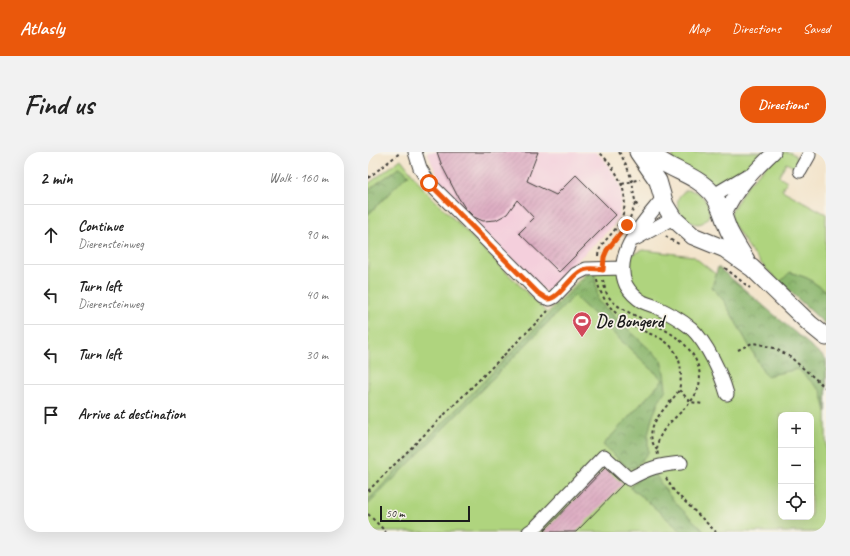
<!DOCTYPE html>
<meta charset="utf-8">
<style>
body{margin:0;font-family:Caveat,sans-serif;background:#f2f2f2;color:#222}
.controls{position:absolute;right:12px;bottom:12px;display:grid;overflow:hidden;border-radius:8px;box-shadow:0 4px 16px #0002}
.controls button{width:36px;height:36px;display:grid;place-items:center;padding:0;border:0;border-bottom:1px solid #e0e0e0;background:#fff;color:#222;font:20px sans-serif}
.scale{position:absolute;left:12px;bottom:10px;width:90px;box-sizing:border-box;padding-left:4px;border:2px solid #1c1c1c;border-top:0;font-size:11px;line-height:14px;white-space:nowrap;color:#1c1c1c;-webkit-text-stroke:3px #f7f3e8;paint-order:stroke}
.stop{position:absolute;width:12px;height:12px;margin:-9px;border:3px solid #ea580c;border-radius:50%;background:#fff}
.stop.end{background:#ea580c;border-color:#fff;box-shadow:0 1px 4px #0008}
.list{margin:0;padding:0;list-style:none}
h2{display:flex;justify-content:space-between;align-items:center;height:52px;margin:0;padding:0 16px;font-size:17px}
h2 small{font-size:13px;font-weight:400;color:#767676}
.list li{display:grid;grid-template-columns:26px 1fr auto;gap:12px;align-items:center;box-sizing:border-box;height:60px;padding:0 16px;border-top:1px solid #e0e0e0}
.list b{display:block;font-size:15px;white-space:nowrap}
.list p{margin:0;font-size:13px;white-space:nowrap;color:#767676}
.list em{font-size:13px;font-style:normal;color:#767676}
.icon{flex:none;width:22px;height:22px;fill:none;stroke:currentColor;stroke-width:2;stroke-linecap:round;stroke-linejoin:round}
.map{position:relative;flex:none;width:458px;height:380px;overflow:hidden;border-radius:16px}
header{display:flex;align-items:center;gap:24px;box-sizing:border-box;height:56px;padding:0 20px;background:#ea580c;color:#fff}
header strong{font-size:19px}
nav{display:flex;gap:22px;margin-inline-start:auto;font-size:14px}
.intro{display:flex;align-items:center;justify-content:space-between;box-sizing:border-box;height:96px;padding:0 24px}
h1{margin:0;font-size:28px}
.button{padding:10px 18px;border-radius:16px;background:#ea580c;color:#fff;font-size:14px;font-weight:700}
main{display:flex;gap:24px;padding:0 24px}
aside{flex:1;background:#fff;border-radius:16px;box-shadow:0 4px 16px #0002}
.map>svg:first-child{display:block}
</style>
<header>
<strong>Atlasly</strong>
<nav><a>Map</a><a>Directions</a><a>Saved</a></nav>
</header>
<div class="intro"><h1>Find us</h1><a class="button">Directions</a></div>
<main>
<aside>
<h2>2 min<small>Walk · 160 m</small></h2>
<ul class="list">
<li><svg class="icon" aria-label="ahead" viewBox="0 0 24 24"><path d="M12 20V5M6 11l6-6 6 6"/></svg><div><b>Continue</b><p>Dierensteinweg</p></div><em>90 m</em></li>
<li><svg class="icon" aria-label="left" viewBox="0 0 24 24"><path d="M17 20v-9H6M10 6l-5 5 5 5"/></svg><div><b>Turn left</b><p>Dierensteinweg</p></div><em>40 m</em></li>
<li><svg class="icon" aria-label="left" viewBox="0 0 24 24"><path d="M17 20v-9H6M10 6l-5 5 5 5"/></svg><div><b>Turn left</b></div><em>30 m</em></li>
<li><svg class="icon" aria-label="arrive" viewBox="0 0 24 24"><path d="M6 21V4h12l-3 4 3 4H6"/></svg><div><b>Arrive at destination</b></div></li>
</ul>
</aside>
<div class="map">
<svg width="458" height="380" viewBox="0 0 458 380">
<defs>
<pattern id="forest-crowns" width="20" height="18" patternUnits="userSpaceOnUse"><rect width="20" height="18" fill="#8bb66d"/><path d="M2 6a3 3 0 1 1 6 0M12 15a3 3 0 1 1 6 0" fill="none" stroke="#719359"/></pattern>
<pattern id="building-hatch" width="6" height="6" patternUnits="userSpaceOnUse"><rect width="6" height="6" fill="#deaec3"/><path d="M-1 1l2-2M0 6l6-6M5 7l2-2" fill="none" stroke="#be95a7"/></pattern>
</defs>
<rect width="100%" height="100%" fill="#f7f3e8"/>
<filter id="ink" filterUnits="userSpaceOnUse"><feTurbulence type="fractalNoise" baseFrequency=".025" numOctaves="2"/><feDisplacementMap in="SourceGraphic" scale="8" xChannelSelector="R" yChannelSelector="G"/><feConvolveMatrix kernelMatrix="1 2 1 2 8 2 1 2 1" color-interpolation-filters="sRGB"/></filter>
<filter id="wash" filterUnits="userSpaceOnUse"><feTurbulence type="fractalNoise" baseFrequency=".012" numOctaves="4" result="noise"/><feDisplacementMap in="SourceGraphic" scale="16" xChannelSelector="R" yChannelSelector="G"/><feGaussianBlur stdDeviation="0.9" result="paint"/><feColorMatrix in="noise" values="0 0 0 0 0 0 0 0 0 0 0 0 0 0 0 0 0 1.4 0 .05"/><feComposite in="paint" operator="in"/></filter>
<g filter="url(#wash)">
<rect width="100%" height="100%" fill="#f3e4cb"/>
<!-- built -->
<path fill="#f4cfdc" d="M59 0H227L236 7 251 30 254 41 251 64 245 74 198 119 201 122 185 139H176L79 45Z"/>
<!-- grass -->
<path fill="#afd47e" stroke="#66784d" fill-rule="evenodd" d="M307 0H399L373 23 351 35 302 10Z
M416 0C423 0 427 1 430 9L427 16 418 11 411 24 419 29 414 38 458 62V139L439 126 422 120 412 130 397 116 382 98 364 70 363 60 380 32 411 2Z
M33 7 56 37 179 161 217 122 275 98 325 104 458 210V380H0V32ZM413 263H443V365H413Z
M319 38C321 38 323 38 325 39 335 41 347 58 338 68 325 83 294 50 319 38Z"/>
<!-- forest -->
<path fill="url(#forest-crowns)" stroke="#546944" d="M32 15 41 23 38 24 0 63V38Z
M350 115 458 207V260L453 239 430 217 398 224 356 149 344 135Z
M226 116 230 149 293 208 296 221 298 237 292 247 284 266 280 283V301L267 315 260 316 235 293 295 228 206 144 0 353V348Z
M422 120 439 126 458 139V173L412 130Z
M281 316H285C295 342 317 360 337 380H314L271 342 262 336Z"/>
<g id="blocks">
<!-- building -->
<path fill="url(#building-hatch)" d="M69 0H170L159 29 188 43 208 23 248 63 191 120 151 81 166 66 149 48 139 62 128 68 115 69 106 65 97 56 90 45 74 14Z
M237 316 255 332 208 380H175Z"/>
</g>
</g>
<g filter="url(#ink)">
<use href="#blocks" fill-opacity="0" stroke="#3c3a36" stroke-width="1"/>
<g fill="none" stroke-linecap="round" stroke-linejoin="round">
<defs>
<path id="minor" d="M47 0 52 16 61 31 175 145 182 147 186 145 208 122 218 117 254 116
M432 19 441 3
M346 43 378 24
M295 46C277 69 244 101 258 133 262 140 268 146 275 150 279 152 283 153 286 154 299 160 312 167 323 176 339 191 353 221 359 242
M356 64C367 38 386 19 406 0
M267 87 305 66
M161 380 167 376 236 304 261 327C281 316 291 313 313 311"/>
<path id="major" d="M270 0 290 29 297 53 305 66 325 84 357 97 384 116 442 172 458 185
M282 0C299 18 326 21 343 40 353 51 355 66 361 79 366 89 372 98 378 108"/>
</defs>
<!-- minor casing -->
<use href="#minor" stroke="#3c3a36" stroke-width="15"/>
<!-- major casing -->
<use href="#major" stroke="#3c3a36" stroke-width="19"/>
<!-- path -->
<path stroke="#3c3a36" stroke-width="2" stroke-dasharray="3 3" stroke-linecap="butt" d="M251 0C257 9 261 19 264 29 266 38 265 49 271 56
M454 0 458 3
M0 26 33 0
M254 32 272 27
M262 66 267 52
M298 84 301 87 311 92
M230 104C231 92 242 85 248 76 267 49 252 20 231 0
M236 105 239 98 251 83
M357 116 382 136
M229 128C233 149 249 165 267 175 274 179 283 182 290 185 312 196 316 216 311 238L323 250 335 252
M235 128C236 132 237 138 239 142 245 153 258 159 268 164 291 174 319 186 329 211 346 257 282 265 290 303
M370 198 384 191 391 192 406 196 421 204 458 236
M289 298C271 275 300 256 311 238
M298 326 306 339 348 380
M0 339 180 159
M0 362 18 380"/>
<!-- minor -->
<use href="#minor" stroke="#fff" stroke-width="13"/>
<!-- major -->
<use href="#major" stroke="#fff" stroke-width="17"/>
</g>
</g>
<g fill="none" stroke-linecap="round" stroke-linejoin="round" filter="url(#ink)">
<!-- route -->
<path stroke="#ea580c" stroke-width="5" d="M61 31 170 141 179 147C192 148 204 119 219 117 224 116 230 117 235 118L236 105 239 98 259 73"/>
</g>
<!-- icons -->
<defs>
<symbol id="stadium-pin" viewBox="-11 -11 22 30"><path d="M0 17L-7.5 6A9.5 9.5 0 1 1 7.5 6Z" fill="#d1495b" stroke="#f7f3e8"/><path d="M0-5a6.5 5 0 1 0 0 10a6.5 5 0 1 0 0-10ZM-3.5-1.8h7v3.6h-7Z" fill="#fff"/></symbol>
</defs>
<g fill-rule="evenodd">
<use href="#stadium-pin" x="203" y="158" width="22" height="30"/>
</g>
<g text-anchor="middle" stroke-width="3.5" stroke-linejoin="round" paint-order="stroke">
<!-- poi labels -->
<g font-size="17" font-weight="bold" fill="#1c1c1c" stroke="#f7f3e8" text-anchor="start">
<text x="228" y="175">De Bongerd</text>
</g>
</g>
</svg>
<div class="controls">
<button>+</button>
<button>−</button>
<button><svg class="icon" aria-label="locate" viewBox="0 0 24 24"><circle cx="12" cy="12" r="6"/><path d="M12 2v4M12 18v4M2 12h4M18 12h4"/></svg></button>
</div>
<div class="scale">50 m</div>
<div class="stop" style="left:61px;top:31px"></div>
<div class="stop end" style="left:259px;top:73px"></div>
</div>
</main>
